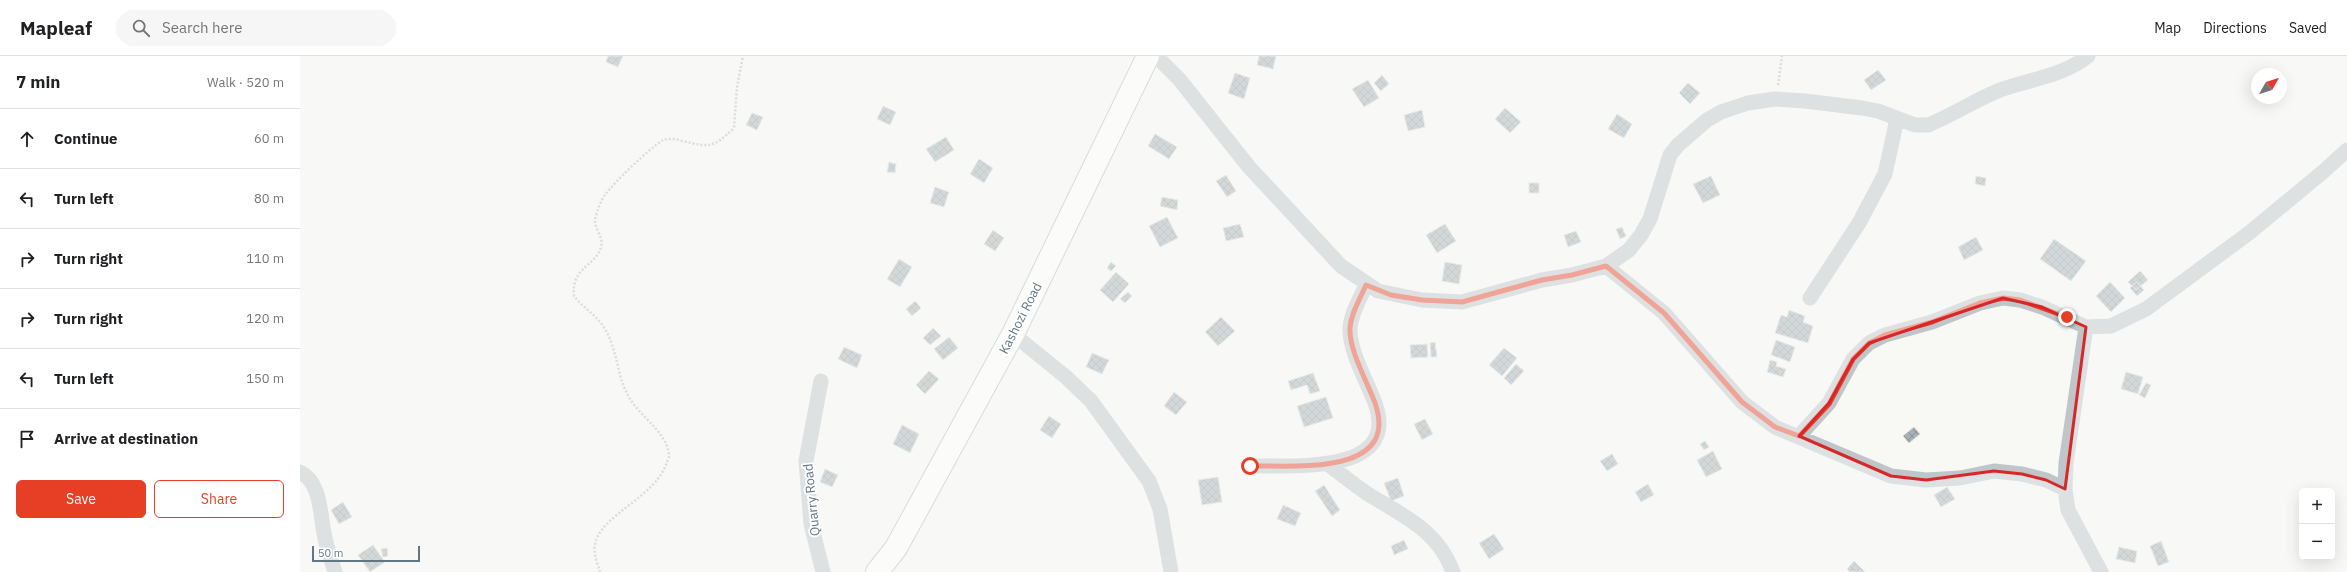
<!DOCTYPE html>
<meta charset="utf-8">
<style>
body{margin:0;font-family:"IBM Plex Sans",sans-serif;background:#f6f6f6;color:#202124}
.controls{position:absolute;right:12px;bottom:12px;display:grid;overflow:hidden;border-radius:6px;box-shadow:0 4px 16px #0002}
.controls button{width:36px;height:36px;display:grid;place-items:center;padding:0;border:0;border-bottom:1px solid #e0e0e0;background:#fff;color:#202124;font:20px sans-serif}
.compass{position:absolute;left:1951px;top:12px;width:36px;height:36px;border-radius:50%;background:#fff;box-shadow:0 4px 16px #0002;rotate:51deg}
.scale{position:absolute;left:12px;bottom:10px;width:108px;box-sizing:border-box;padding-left:4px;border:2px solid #627781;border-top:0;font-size:11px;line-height:14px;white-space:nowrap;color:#627781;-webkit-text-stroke:3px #fff;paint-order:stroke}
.stop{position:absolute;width:12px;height:12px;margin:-9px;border:3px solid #e73e26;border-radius:50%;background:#fff}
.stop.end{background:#e73e26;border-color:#fff;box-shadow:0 1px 4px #0008}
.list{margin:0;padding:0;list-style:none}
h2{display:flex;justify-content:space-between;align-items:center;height:52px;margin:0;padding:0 16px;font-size:17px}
h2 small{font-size:13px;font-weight:400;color:#757577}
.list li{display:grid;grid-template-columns:26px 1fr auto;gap:12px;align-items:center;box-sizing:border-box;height:60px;padding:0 16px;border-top:1px solid #e0e0e0}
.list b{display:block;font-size:15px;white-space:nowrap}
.list em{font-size:13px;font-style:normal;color:#757577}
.actions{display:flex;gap:8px;padding:12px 16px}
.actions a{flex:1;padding:9px 0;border:1px solid #e73e26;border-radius:6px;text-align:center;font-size:14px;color:#e73e26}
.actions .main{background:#e73e26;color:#fff}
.icon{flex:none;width:22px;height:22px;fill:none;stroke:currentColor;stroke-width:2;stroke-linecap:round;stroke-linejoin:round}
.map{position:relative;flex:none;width:2047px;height:516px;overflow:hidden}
header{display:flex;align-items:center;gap:24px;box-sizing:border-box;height:56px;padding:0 20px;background:#fff;border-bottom:1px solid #e0e0e0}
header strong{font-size:19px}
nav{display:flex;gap:22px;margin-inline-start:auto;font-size:14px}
.search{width:280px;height:36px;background:#f6f6f6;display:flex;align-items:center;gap:10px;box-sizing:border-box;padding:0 14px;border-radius:22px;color:#757577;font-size:15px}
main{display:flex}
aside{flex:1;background:#fff}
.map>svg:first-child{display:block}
</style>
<header>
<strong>Mapleaf</strong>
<div class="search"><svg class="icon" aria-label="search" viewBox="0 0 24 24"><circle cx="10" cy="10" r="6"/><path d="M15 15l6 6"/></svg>Search here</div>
<nav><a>Map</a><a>Directions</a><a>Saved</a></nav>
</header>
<main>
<aside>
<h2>7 min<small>Walk · 520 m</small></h2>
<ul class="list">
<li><svg class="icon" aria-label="ahead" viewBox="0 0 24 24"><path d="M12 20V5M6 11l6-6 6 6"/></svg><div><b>Continue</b></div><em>60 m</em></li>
<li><svg class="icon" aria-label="left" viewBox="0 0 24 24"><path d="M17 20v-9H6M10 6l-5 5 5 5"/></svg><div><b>Turn left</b></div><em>80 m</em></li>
<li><svg class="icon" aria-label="right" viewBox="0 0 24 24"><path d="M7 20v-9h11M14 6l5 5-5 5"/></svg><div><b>Turn right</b></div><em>110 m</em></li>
<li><svg class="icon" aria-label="right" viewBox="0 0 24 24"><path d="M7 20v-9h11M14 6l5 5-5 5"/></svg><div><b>Turn right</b></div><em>120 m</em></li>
<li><svg class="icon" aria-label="left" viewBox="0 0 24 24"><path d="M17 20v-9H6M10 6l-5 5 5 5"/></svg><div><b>Turn left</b></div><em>150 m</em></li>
<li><svg class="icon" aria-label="arrive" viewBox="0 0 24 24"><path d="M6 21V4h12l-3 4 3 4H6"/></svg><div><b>Arrive at destination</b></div></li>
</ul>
<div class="actions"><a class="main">Save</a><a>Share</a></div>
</aside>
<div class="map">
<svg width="2047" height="516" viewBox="0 0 2047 516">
<defs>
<pattern id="building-cross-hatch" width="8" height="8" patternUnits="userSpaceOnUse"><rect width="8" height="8" fill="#a5b1b5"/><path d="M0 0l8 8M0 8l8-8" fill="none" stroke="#8a9599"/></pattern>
</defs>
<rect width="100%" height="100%" fill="#f8f8f5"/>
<!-- building -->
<path fill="url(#building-cross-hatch)" stroke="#dadad8" d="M308 0H323L318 11 306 6Z
M959 0H976L973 13 957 9Z
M1578 14 1586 24 1571 34 1564 24Z
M935 17 950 22 944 43 928 37Z
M1082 19 1089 28 1081 35 1074 27Z
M1068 24 1079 42 1064 51 1052 33Z
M1388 27 1400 37 1390 48 1379 37Z
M583 50 596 56 590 69 577 63Z
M1205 52 1221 66 1210 77 1195 63Z
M1122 54 1125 71 1108 75 1104 59Z
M452 57 463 61 457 74 446 69Z
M1317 58 1332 68 1324 82 1308 73Z
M855 78 877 91 869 103 848 90Z
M646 81 654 94 635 106 626 93Z
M679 103 693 112 684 127 670 118Z
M589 106 596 108 595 117 587 116Z
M926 119 936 135 927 141 916 125Z
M1411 120 1420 139 1403 147 1393 128Z
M1676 120 1686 122 1685 130 1675 128Z
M1229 127H1239V137H1229Z
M635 131 649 136 644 151 630 147Z
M862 141 878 144 877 154 860 150Z
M867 161 878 182 860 191 849 170Z
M940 168 944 181 926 185 923 172Z
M1145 168 1156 185 1137 197 1126 179Z
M1322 171 1326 180 1320 183 1316 173Z
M693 174 704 182 695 195 684 188Z
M1276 175 1281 186 1268 191 1264 179Z
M1676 181 1683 194 1664 204 1658 191Z
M1754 183 1786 205 1771 225 1740 203Z
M599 203 612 211 600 231 587 223Z
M811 206 816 210 811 215 807 212Z
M1145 206 1162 209 1159 228 1142 225Z
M1840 215 1848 224 1836 234 1828 226Z
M816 216 829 228 813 246 800 234Z
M1810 226 1825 242 1811 256 1796 240Z
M1837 226 1844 234 1837 240 1830 232Z
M828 236 832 240 825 247 820 243Z
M615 245 621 252 612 260 606 253Z
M1489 254 1505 260 1503 266 1513 270 1508 287 1475 277 1481 259 1487 261Z
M921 261 935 275 918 290 905 276Z
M633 272 641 280 630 289 623 282Z
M649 281 658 292 643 304 634 293Z
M1476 284 1495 291 1490 306 1471 299Z
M1135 286 1137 301H1131L1130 287Z
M1127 288 1128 301 1111 302 1110 289Z
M544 291 562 299 557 312 538 303Z
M1204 292 1217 302 1202 320 1189 309Z
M792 297 809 304 802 318 786 311Z
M1470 304 1477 306 1476 310 1486 313 1483 321 1467 316Z
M1216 308 1224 315 1211 329 1204 322Z
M629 315 639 323 625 338 616 329Z
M1826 316 1843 321 1838 338 1821 333Z
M1013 317 1020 335 1010 338 1007 329 991 334 988 325Z
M1846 327 1851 329 1845 342 1839 339Z
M874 336 887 346 876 359 864 350Z
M1026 341 1033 362 1004 371 997 350Z
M749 360 761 368 752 382 740 374Z
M1125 363 1133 378 1122 384 1114 368Z
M602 369 619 378 610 397 593 388Z
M1614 371 1620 378 1609 387 1603 380Z
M1405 385 1409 391 1404 394 1400 388Z
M1413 395 1422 413 1406 421 1397 404Z
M1312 398 1318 408 1307 415 1300 405Z
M525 413 538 419 532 431 520 426Z
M918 421 922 446 902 449 898 424Z
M1098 422 1104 440 1091 445 1084 427Z
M1348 428 1354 439 1341 446 1335 436Z
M1024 429 1040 454 1032 460 1015 435Z
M1647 431 1655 443 1641 451 1634 439Z
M43 446 52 461 39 468 31 454Z
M983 449 1001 457 995 470 977 463Z
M1194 478 1204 493 1189 503 1179 487Z
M1104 484 1108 493 1094 499 1091 490Z
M1861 485 1869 506 1858 510 1850 490Z
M73 489 85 506 70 516 58 499Z
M1819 491 1837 495 1835 507 1816 503Z
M87 492 88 500 83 501 81 493Z
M1554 505 1565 516H1550L1547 513Z"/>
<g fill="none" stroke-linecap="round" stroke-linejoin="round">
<defs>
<path id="secondary" d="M577 516 596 492 713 278 848 0"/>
</defs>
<!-- secondary casing -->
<use href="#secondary" stroke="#b1b9bd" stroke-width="24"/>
<!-- path -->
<path stroke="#b9bec0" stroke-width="2.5" stroke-dasharray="2 2" stroke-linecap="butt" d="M1478 29 1482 0
M300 516C298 508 293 498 295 489 299 459 356 442 367 406 368 404 370 400 369 398 366 375 339 360 329 341 316 319 318 292 303 270 295 258 282 251 274 240 271 211 296 210 301 191 304 181 295 174 295 165 296 157 301 144 305 139 315 125 349 93 363 84 369 82 376 83 382 85 410 91 412 93 434 72L437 31 443 0"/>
<!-- minor -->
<path stroke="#bfc5c8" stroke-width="15" d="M856 0 879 23 949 111 1041 210 1078 235 1122 244 1162 246 1242 224 1272 219 1306 210 1329 194 1341 179 1350 163 1370 99 1378 89 1407 64 1421 56 1448 47 1475 43 1505 45 1562 52 1578 55 1615 69H1628C1653 59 1675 44 1700 34 1729 23 1762 21 1788 0
M1306 210 1364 257 1442 346 1475 371 1591 420 1626 424 1660 422 1694 415 1722 418 1746 424 1765 433
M1510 242 1559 167 1585 118 1597 63
M1786 271 1766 407 1765 433 1768 454 1801 516
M713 278 766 321 791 345 849 425 860 453 871 516
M521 325 506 405 511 468 523 516
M1499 380 1529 347 1553 303 1569 287 1585 279 1632 266 1680 247 1703 242 1720 244 1742 251 1786 271 1811 270 1846 253 1949 177 2024 115 2047 94
M1029 409C1041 418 1054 429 1068 438 1103 460 1138 474 1153 516
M950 410C991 409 1101 420 1075 347 1067 325 1049 295 1050 272 1051 257 1060 243 1066 229
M0 416C21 426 20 458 24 477 26 490 31 503 35 516"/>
<!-- secondary -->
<use href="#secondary" stroke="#fff" stroke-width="22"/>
</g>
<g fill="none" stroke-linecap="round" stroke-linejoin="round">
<!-- route -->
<path stroke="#e73e26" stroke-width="5" d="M950 410C992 409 1101 421 1075 347 1067 325 1049 295 1050 272 1051 257 1060 243 1066 229L1091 239 1122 244 1162 246 1242 224 1272 219 1306 210 1364 257 1442 346 1475 371 1499 380 1529 348 1553 303 1569 287 1585 279 1632 266 1680 247 1703 242 1720 244 1767 261"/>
</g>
<!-- marked area -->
<path d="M0 0H2047V516H0ZM1703 242 1742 251 1786 271 1765 433 1746 424 1722 418 1694 415 1626 424 1591 420 1499 380 1529 347 1553 303 1569 287Z" fill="#f8f8f5" fill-opacity=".55" fill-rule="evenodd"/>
<path fill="none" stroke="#d62828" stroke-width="3" stroke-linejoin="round" d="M1703 242 1742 251 1786 271 1765 433 1746 424 1722 418 1694 415 1626 424 1591 420 1499 380 1529 347 1553 303 1569 287Z"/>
<g text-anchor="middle" stroke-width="4" stroke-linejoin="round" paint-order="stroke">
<!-- street labels -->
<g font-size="13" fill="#627781" stroke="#fff">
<text transform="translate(720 262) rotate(-63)" y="5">Kashozi Road</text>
<text transform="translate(511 444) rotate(-96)" y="5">Quarry Road</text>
</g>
</g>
</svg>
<div class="controls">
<button>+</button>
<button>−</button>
</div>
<svg class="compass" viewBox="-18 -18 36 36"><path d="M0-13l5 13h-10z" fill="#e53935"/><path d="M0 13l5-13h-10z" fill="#757577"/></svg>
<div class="scale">50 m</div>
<div class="stop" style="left:950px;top:410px"></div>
<div class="stop end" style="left:1767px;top:261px"></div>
</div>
</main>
